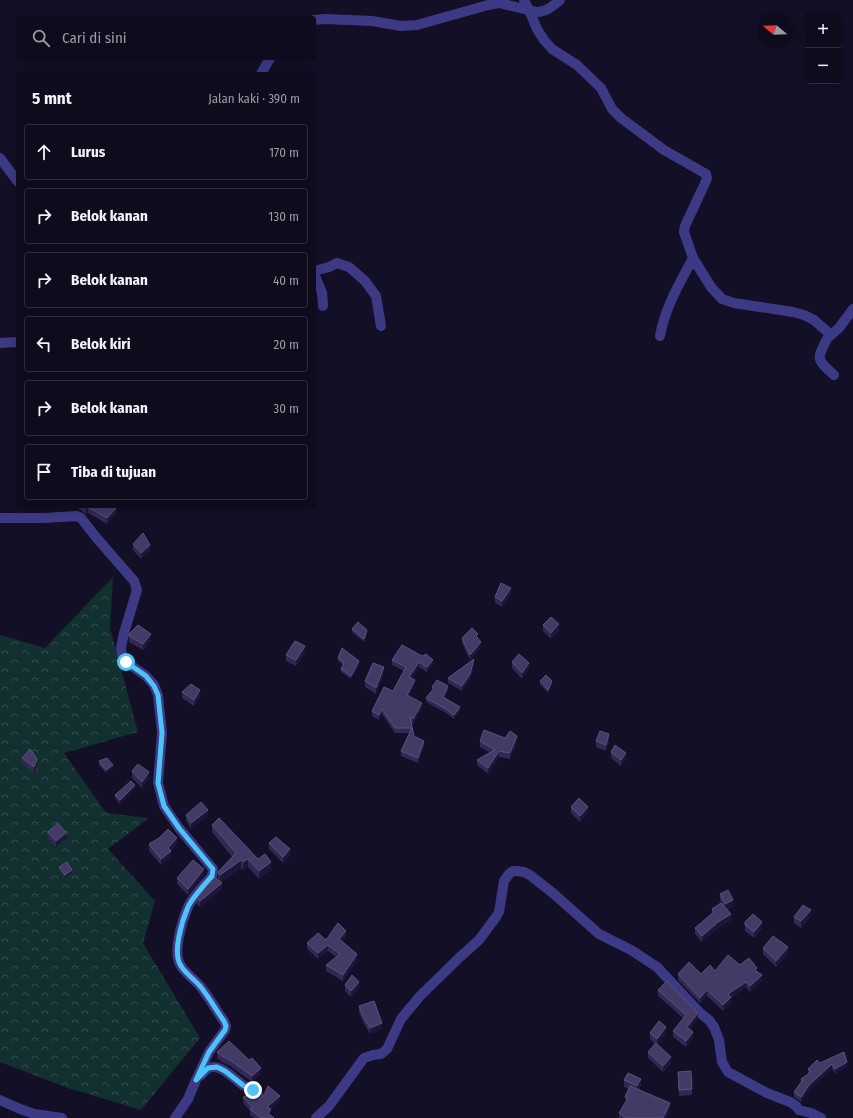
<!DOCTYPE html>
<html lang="id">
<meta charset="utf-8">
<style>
body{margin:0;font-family:"Fira Sans Condensed",sans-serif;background:#171425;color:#f1f3f6}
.controls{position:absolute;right:12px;top:12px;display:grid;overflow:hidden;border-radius:4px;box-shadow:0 2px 10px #0003}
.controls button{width:36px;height:36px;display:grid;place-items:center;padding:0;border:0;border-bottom:1px solid #2e2b3b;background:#0e0b1c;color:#f1f3f6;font:20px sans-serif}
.compass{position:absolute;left:757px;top:12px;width:36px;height:36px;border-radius:50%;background:#0e0b1c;box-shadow:0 2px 10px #0003;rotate:289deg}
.stop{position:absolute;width:12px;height:12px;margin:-9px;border:3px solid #4fc3f7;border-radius:50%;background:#fff}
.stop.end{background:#4fc3f7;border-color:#fff;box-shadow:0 1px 4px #0008}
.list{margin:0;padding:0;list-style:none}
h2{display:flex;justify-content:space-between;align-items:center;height:52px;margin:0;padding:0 16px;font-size:17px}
h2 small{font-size:13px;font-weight:400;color:#9b9ba3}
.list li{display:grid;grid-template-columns:26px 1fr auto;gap:12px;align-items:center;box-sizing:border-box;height:56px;margin:0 8px 8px;padding:0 8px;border:1px solid #2e2b3b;border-radius:4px}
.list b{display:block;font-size:15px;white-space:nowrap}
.list em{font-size:13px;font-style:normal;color:#9b9ba3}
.icon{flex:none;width:22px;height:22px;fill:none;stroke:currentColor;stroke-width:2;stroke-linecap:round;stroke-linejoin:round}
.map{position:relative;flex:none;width:853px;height:1118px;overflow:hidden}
.search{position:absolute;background:#0e0b1c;box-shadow:0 2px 10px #0003;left:16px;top:16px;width:300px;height:44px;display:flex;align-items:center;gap:10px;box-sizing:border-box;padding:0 14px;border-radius:4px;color:#9b9ba3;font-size:15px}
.panel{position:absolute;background:#0e0b1c;box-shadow:0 2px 10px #0003;left:16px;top:72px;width:300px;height:436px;border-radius:4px}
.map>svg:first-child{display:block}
</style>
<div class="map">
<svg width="853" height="1118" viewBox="0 0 853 1118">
<defs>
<pattern id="forest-crowns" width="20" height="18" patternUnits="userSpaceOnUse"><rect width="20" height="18" fill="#12302f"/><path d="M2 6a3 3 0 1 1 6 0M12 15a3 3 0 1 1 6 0" fill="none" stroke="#344d4e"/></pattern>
</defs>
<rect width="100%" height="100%" fill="#130f26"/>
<!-- forest -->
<path fill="url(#forest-crowns)" d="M113 577 110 628 138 732 64 753 106 813 149 818 108 849 155 901 143 943 200 1038 141 1110 68 1088 0 1062V635L45 648Z"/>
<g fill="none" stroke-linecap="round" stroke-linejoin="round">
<!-- minor -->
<path stroke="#3d3a85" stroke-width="10" d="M524 0 529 10 537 29 544 40 552 49 577 65 601 88 612 109 621 118 664 150 706 174 707 178 706 181 685 226 684 232 693 258 711 287 722 299 734 303 793 312 804 315 814 320 831 335 828 337C817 359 815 358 834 375
M314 20 325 19 372 21 401 26 417 25 488 5 499 3 537 12C546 12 553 6 560 0
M261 74 270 58
M0 158 18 182
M314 271 329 267 337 263 349 267 365 281 376 296 381 326
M314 273 322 293 323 306
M831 335 839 328 853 309
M660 336C665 307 680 283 693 258
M0 343 18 342
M0 518H44L77 516 81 518 95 536 134 581 137 590 124 633 121 648 122 656 126 662 146 676 154 685 158 695 162 733 158 783 164 806 179 828 213 869 212 876C205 884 192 898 188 907 182 921 172 953 181 966 186 974 194 979 200 986 209 997 216 1010 224 1021L226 1026 225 1030 209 1052 196 1080 188 1099 175 1118
M200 1076C202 1074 205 1071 207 1069 219 1061 234 1079 243 1085 249 1089 253 1090 259 1096
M0 1100 20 1109 34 1114 62 1118
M316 1118 329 1106 364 1058 373 1055 381 1054 387 1049 401 1019 420 996 460 957 479 940 496 917 499 912 504 881 509 874 513 871H516L524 872 530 875 554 894 599 934 631 950 657 967 699 1012 709 1020 714 1027 719 1040 722 1062 728 1072 767 1093 790 1102 796 1106 799 1110 811 1113 821 1118"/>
</g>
<!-- wall -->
<path fill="#312854" d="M78 506H115L117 513 107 524 88 513 86 514 78 508Z
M133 544 150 551 141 559 133 550Z
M511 594 502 607 495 603V597Z
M543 625 559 631 551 639 543 631Z
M352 629 367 633 364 642 352 632Z
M129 636 151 640 143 650 129 642Z
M462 638 481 647 470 660 462 643Z
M402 645 433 665 427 672 419 667 412 678 415 685 409 696 422 708 413 724 411 723 414 736 424 746 418 763 401 756V751L409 733H395L382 714 379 720 372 716V711L393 691 404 671 392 665V660Z
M305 652 296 666 286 661V655Z
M338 658 359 665 351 679 341 672V669L343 665 338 661Z
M512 662 529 669 522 679 512 668Z
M474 665 470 679 462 691 448 683V678Z
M384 673 376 694 365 687V681Z
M540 681 552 684 548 693 540 684Z
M432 687 448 690 444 698 460 711 454 719 446 713 426 702V698L432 691Z
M182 692 200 696 194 706 182 698Z
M505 738 517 742 510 759 499 757 488 774 477 765V760L489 752 480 747V741Z
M596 741H609L606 751 596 747Z
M611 752 626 759 621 766 611 758Z
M22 758 37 765 34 773 22 764Z
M99 761 113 768 106 773 99 765Z
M132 771 149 778 142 788 132 778Z
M135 788 120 804 115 798V795Z
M571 807 588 813 580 822 571 813Z
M186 815 208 816 191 829 186 821Z
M212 825 258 859 271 870 259 879 248 867 243 870 241 868 221 882 222 889 200 907 197 904V898L218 880V872L232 857 212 832Z
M48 832 66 839 56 847 48 838Z
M269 843 290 855 283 863 269 849Z
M149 844H177L171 851V857L161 865 149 851Z
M59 867 72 873 65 878 59 870Z
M204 875 188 895 177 884V878Z
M720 894 733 906 727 910 731 920 718 928 702 942 695 934V928L712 913V909L722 904 720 900Z
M811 916 801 928 794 923V917Z
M745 922 762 929 754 938 745 931Z
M346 937 342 942 357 960 343 981 326 971V965L336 957 328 951 318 959 307 949V943Z
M763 948 788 953 776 967 763 954Z
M740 965 757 971 762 980 750 992 746 987 731 998V1003L723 1011 707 996 700 1003 678 980V974H701Z
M345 985 359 988 351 997 345 991Z
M658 990 698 1019 690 1029 693 1038 686 1047 673 1037V1031L683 1018 658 996Z
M359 1006 382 1029 370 1034 363 1022 359 1012Z
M650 1033H666L657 1044 671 1063 663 1072 648 1058V1052L655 1044 650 1039Z
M217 1052 249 1060 261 1074 252 1082 230 1066 222 1062 217 1058Z
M844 1052 847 1067 835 1074 832 1069 809 1090 801 1102 794 1097V1092L801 1083V1079L808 1074V1069Z
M678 1072 692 1089V1095L679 1096Z
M624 1080 641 1085 639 1090 670 1109 666 1118H619V1113L626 1103 625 1097 629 1089 624 1087Z
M243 1097 259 1100 280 1101 271 1109V1115L274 1118H254L250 1115V1111L243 1103Z"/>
<!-- shaded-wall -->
<path fill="#1d163a" d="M88 507V513L86 514V508Z
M117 507V513L107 524V518Z
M150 545V551L141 559V553Z
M511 588V594L502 607V601Z
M559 624V631L551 639V633Z
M367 630V633L364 642V639Z
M151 634V640L143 650V644Z
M481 642V647L470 660V655Z
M305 646V652L296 666V660Z
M474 659V665L470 679 462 691V686Z
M433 660V665L427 672V667Z
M359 661V665L351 679V676Z
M419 662V667L409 682V677Z
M529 663V669L522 679V673Z
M384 667V673L376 694V688Z
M415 680V685L407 700V695Z
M552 681V684L548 693V690Z
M448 686V690L443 701V697Z
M200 690V696L194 706V700Z
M422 703V708L413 724V719Z
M460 707V711L454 719V715Z
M382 709V714L379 720V715Z
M609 734V741L606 751V745Z
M517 736V742L510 759V753Z
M424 741V746L418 763V758Z
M499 751V757L488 774V768Z
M626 753V759L621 766V760Z
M37 759V765L34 773V767Z
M113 765V768L106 773V770Z
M149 772V778L142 788V782Z
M135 785V788L120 804V800Z
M588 807V813L580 822V816Z
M208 810V816L191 829V823Z
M66 833V839L56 847V841Z
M177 838V844L170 851 171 857 161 865V859L168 848Z
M290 849V855L283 863V857Z
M248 859V867L243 870V862Z
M241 860V868L220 883V875Z
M271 862V870L259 879V871Z
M204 869V875L188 895V889Z
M72 870V873L65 878V875Z
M222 883V889L200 907V901Z
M733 900V906L725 910V904Z
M811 910V916L801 928V921Z
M731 914V920L718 928 702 942V936L718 922Z
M762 922V929L754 938V932Z
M346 931V937L339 945V939Z
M328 945V951L318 959V953Z
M788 947V953L776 967V961Z
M357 954V960L343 981V975Z
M762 975V980L750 992V986Z
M359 982V988L351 997V991Z
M746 982V987L731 998V1003L723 1011V1005L728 994Z
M707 990V996L700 1003V998Z
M698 1013V1019L687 1033V1027Z
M382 1023V1029L370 1034V1028Z
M666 1027V1033L657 1045V1039Z
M693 1032V1038L686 1047V1041Z
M671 1057V1063L663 1072V1066Z
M847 1062V1067L835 1074V1069Z
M832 1064V1069L809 1090 801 1102V1097L809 1085Z
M261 1068V1074L252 1082V1076Z
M641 1079V1085L637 1092V1086Z
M280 1096V1101L267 1112V1107Z
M670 1103V1109L666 1118H663Z
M271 1109V1115L269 1118 268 1113Z"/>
<!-- building -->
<path fill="#433a66" stroke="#5a527e" d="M83 506H115L117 507 107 518 88 507 86 508Z
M143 533 150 545 141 553 133 544Z
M501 583 511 588 502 601 495 597Z
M551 617 559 624 551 633 543 625Z
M358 622 367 630 364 639 352 629Z
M138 625 151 634 143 644 129 636V634Z
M472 628 478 634 476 636 481 642 470 655 462 638Z
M295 641 305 646 296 660 286 655Z
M402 645 422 656 426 654 433 660 427 667 419 662 409 677 415 680 407 695 422 703 413 719 410 717 414 736 424 741 418 758 401 751 412 728H395L382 709 379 715 372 711 384 687 393 691 406 667 392 660Z
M342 648 359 661 351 676 341 669 344 663 338 658Z
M519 654 529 663 522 673 512 662Z
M474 659 470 674 462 686 448 678Z
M373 663 384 667 376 688 365 681Z
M546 675 552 681 548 690 540 681Z
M437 680 448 686 443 697 460 707 454 715 446 709 426 698 434 688 432 687Z
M191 684 200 690 194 700 182 692Z
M484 730 505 738 510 731 517 736 510 753 499 751 488 768 477 760 495 750 480 741Z
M600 731 609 734 606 745 596 741Z
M615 745 626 753 621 760 611 752Z
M30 749 37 759 34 767 22 758Z
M107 758 113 765 106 770 99 761Z
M138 764 149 772 142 782 132 771Z
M131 781 135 785 120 800 115 795Z
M579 798 588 807 580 816 571 807Z
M201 802 208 810 191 823 186 815Z
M219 818 258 859 265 854 271 862 259 871 248 859 243 862 241 860 220 875 218 872 236 853 212 825Z
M58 823 66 833 56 841 48 832Z
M168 829 177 838 168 848 171 851 161 859 149 844 159 838Z
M276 837 290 849 283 857 269 843Z
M193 860 204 869 188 889 177 878Z
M67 862 72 870 65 875 59 867Z
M214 877 222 883 200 901 197 898Z
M728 890 733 900 725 904 720 894Z
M721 903 731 914 718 922 702 936 695 928 714 912 712 909Z
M803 905 811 910 801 921 794 917Z
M753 914 762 922 754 932 745 925V922Z
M338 923 346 931 339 939 357 954 343 975 326 965 340 954 328 945 318 953 307 943 318 933 326 940Z
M773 936 788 947 776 961 763 948Z
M728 955 740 965 749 958 757 968 755 970 762 975 750 986 746 982 728 994 731 997 723 1005 707 990 700 998 678 974 689 962 701 974 710 965 715 971Z
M352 975 359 982 351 991 345 985Z
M667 981 698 1013 687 1027 693 1032 686 1041 673 1031 686 1015 658 990Z
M374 1001 382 1023 370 1028 363 1016 359 1006Z
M659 1021 666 1027 657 1039 650 1033Z
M229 1041 249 1060 252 1058 261 1068 252 1076 230 1060 222 1056 217 1052Z
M656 1043 671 1057 663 1066 648 1052Z
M844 1052 847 1062 835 1069 832 1064 809 1085 801 1097 794 1092 802 1081 801 1079 811 1072 808 1069 817 1060 820 1063Z
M691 1071 692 1089 679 1090 678 1072Z
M628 1073 641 1079 637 1086 624 1080Z
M268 1086 280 1096 267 1107 271 1109 268 1113 274 1118H261L250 1109 253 1108 243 1097 252 1093 259 1100 264 1095Z
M630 1086 670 1103 663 1118H626L619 1113 628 1098 625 1097Z"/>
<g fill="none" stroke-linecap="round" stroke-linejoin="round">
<!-- route -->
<path stroke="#4fc3f7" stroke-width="5" d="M126 662 146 676 154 686 158 695 162 733 158 783 164 806 179 828 213 869 212 876C205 884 192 898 188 907 182 921 172 953 181 966 186 974 194 979 200 986 209 997 216 1010 224 1021L226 1026 225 1030 209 1052 196 1080 208 1068 217 1067 225 1071 244 1086 253 1090"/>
</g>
</svg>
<div class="controls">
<button>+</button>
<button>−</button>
</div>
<svg class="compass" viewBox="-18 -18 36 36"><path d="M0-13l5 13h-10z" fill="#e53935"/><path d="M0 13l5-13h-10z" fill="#9b9ba3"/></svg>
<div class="stop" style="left:126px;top:662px"></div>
<div class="stop end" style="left:253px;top:1090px"></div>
<div class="search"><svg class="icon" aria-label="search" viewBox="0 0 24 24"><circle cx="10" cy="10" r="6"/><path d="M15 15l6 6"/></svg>Cari di sini</div>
<section class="panel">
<h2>5 mnt<small>Jalan kaki · 390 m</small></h2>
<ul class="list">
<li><svg class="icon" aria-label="ahead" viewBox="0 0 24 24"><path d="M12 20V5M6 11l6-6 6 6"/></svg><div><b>Lurus</b></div><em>170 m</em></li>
<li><svg class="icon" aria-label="right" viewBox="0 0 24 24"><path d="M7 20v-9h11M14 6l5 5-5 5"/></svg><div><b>Belok kanan</b></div><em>130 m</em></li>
<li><svg class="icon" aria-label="right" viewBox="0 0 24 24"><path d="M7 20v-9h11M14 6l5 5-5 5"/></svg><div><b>Belok kanan</b></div><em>40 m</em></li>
<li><svg class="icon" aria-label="left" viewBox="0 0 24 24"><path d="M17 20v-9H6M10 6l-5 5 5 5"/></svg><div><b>Belok kiri</b></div><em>20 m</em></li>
<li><svg class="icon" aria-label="right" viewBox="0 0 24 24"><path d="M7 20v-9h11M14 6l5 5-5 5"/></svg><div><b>Belok kanan</b></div><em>30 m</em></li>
<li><svg class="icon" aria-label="arrive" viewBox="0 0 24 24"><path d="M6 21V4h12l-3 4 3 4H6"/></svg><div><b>Tiba di tujuan</b></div></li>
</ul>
</section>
</div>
